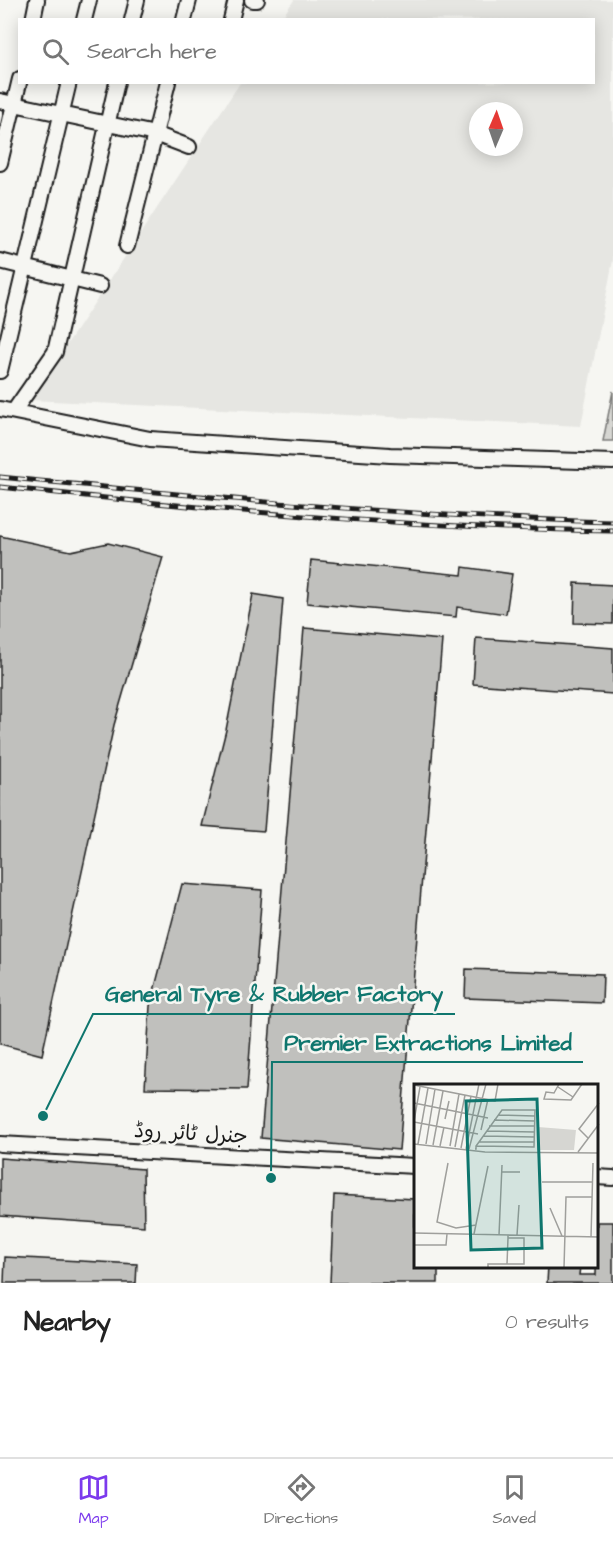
<!DOCTYPE html>
<meta charset="utf-8">
<style>
body{margin:0;font-family:"Architects Daughter","Playpen Sans Arabic",sans-serif;background:#f2f2f2;color:#222}
.compass{position:absolute;left:469px;top:102px;width:54px;height:54px;border-radius:50%;background:#fff;box-shadow:0 3px 15px #0003;rotate:2deg}
.list{margin:0;padding:0;list-style:none}
h2{display:flex;justify-content:space-between;align-items:center;height:78px;margin:0;padding:0 24px;font-size:26px}
h2 small{font-size:20px;font-weight:400;color:#767676}
.icon{flex:none;width:33px;height:33px;fill:none;stroke:currentColor;stroke-width:2;stroke-linecap:round;stroke-linejoin:round}
.map{position:relative;flex:none;width:613px;height:1283px;overflow:hidden}
.search{position:absolute;background:#fff;box-shadow:0 3px 15px #0003;left:18px;right:18px;top:18px;height:66px;display:flex;align-items:center;gap:15px;box-sizing:border-box;padding:0 21px;border-radius:0px;color:#767676;font-size:22px}
.sheet{height:174px;background:#fff}
nav{display:flex;justify-content:space-around;align-items:center;box-sizing:border-box;height:84px;border-top:2px solid #e0e0e0;background:#fff;font-size:16px;color:#767676}
nav a{display:grid;justify-items:center;gap:3px}
nav .on{color:#7c3aed}
.map>svg:first-child{display:block}
</style>
<div class="map">
<svg width="613" height="1283" viewBox="0 0 613 1283">
<rect width="100%" height="100%" fill="#f6f6f2"/>
<filter id="ink" filterUnits="userSpaceOnUse"><feTurbulence type="fractalNoise" baseFrequency=".0167" numOctaves="2"/><feDisplacementMap in="SourceGraphic" scale="12" xChannelSelector="R" yChannelSelector="G"/><feConvolveMatrix kernelMatrix="1 2 1 2 8 2 1 2 1" color-interpolation-filters="sRGB"/></filter>
<g filter="url(#ink)">
<!-- built -->
<path fill="#e6e6e2" fill-rule="evenodd" d="M294 0H613V260L581 426 30 400 240 83 594 82V20L281 19ZM478 111H514V147H478Z"/>
<!-- green -->
<path fill="#d6d6d2" stroke="#797977" stroke-width="1.5" d="M613 391V441H603Z"/>
<!-- building -->
<path fill="#c0c0bd" stroke="#1c1c1c" stroke-width="1.5" d="M0 536 71 551 108 543 163 557 114 725 42 1055 0 1044Z
M311 560 462 575 463 567 512 574 506 614 457 607 456 617 307 603Z
M575 583 613 585V624L574 623Z
M253 594 283 599 264 831 202 826 226 730Z
M304 628 442 640 399 1150 261 1138Z
M476 638 613 648V694L473 684Z
M182 884 262 890 247 1089 145 1088 150 1006Z
M466 969 603 974 602 1003 465 998Z
M0 1158 143 1169 144 1226 0 1216Z
M334 1195 415 1199V1266H438V1283H330Z
M597 1222H613V1283H547L548 1266H580L579 1275H596Z
M5 1257 137 1264 136 1283H4Z"/>
<g fill="none" stroke-linecap="round" stroke-linejoin="round">
<defs>
<path id="minor" d="M252 0H257
M33 20 37 0
M84 20 89 0
M132 20 137 0
M184 20 189 0
M231 20 236 0
M0 101 155 134 189 147
M0 163 20 79
M127 246 168 82
M0 261 100 286
M0 371 69 82
M0 409 150 439 390 455 613 462
M14 411 55 352 117 82
M0 1144 415 1166
M596 1177 613 1178"/>
</defs>
<!-- minor casing -->
<use href="#minor" stroke="#1c1c1c" stroke-width="18"/>
<!-- minor -->
<use href="#minor" stroke="#f6f6f2" stroke-width="14"/>
<defs>
<path id="rail" d="M0 477C204 497 408 517 613 522
M0 487C204 509 408 528 613 531"/>
</defs>
<!-- rail casing -->
<use href="#rail" stroke="#1c1c1c" stroke-width="5"/>
<!-- rail -->
<use href="#rail" stroke="#f6f6f2" stroke-width="3" stroke-dasharray="9" stroke-linecap="butt"/>
</g>
</g>
<g text-anchor="middle" stroke-width="5" stroke-linejoin="round" paint-order="stroke">
<!-- street labels -->
<g font-size="21" fill="#1c1c1c" stroke="#f6f6f2">
<text transform="translate(191 1133) rotate(3)" y="7">جنرل ٹائر روڈ</text>
</g>
</g>
<!-- overview -->
<g transform="translate(414 1084)">
<rect width="184" height="184" fill="#f6f6f2"/>
<path d="M124 43 162 46 160 66H123Z" fill="#d6d6d2"/>
<path fill="none" stroke="#9f9f9c" stroke-width="1.5" d="M145 0 140 9 132 8 130 15 157 16 168 0M0 1 81 17 84 0M144 3 159 13M0 19 74 34M84 31 121 32M31 35 35 17M80 36 121 37M0 37 6 3M0 38 64 50M75 42H121M67 46 74 15M73 47 121 48M69 52 121 53M174 54 165 45 185 19M65 58H120M0 60 71 68 185 69M4 60 14 4M12 60 21 5M19 61 29 7M26 62 30 43M36 62 45 10M41 63 51 11M47 64 57 12M52 65 65 0M55 65 72 0M61 65H62V62L65 58 88 26H121L120 63 62 62M164 68 185 40M34 79 23 138 42 144 62 141M87 88H106M128 98H178M136 124 148 152M0 149 185 153M60 150 74 82M85 151 88 81M94 151V154H110V180H93L94 154M103 151 105 121M177 153 179 79M0 161H32L33 150M74 184V180H93M150 184 152 113H178"/>
<path fill="#0f766e" fill-opacity="0.15" stroke="#0f766e" stroke-width="3" d="M123 15 128 164 57 166 52 17Z"/>
<rect width="184" height="184" fill="none" stroke="#1c1c1c" stroke-width="3"/>
</g>
<!-- callouts -->
<path fill="none" stroke="#0f766e" stroke-width="2" d="M43 1116L93 1014H455M271 1178L272 1062H583"/>
<g fill="#0f766e" stroke="#f6f6f2" stroke-width="2">
<circle cx="43" cy="1116" r="6"/>
<circle cx="271" cy="1178" r="6"/>
</g>
<g font-size="22" text-anchor="middle" font-weight="bold" fill="#0f766e" stroke="#f6f6f2" stroke-width="5" stroke-linejoin="round" paint-order="stroke">
<text x="274" y="1001">General Tyre &amp; Rubber Factory</text>
<text x="428" y="1050">Premier Extractions Limited</text>
</g>
</svg>
<svg class="compass" viewBox="-18 -18 36 36"><path d="M0-13l5 13h-10z" fill="#e53935"/><path d="M0 13l5-13h-10z" fill="#767676"/></svg>
<div class="search"><svg class="icon" aria-label="search" viewBox="0 0 24 24"><circle cx="10" cy="10" r="6"/><path d="M15 15l6 6"/></svg>Search here</div>
</div>
<section class="sheet">
<h2>Nearby<small>0 results</small></h2>
<ul class="list">
</ul>
</section>
<nav>
<a class="on"><svg class="icon" aria-label="map" viewBox="0 0 24 24"><path d="M3 6l6-2 6 2 6-2v14l-6 2-6-2-6 2zM9 4v14M15 6v14"/></svg>Map</a>
<a><svg class="icon" aria-label="directions" viewBox="0 0 24 24"><path d="M12 3l9 9-9 9-9-9zM9 14v-3h6M13 9l2 2-2 2"/></svg>Directions</a>
<a><svg class="icon" aria-label="saved" viewBox="0 0 24 24"><path d="M7 4h10v16l-5-4-5 4z"/></svg>Saved</a>
</nav>
